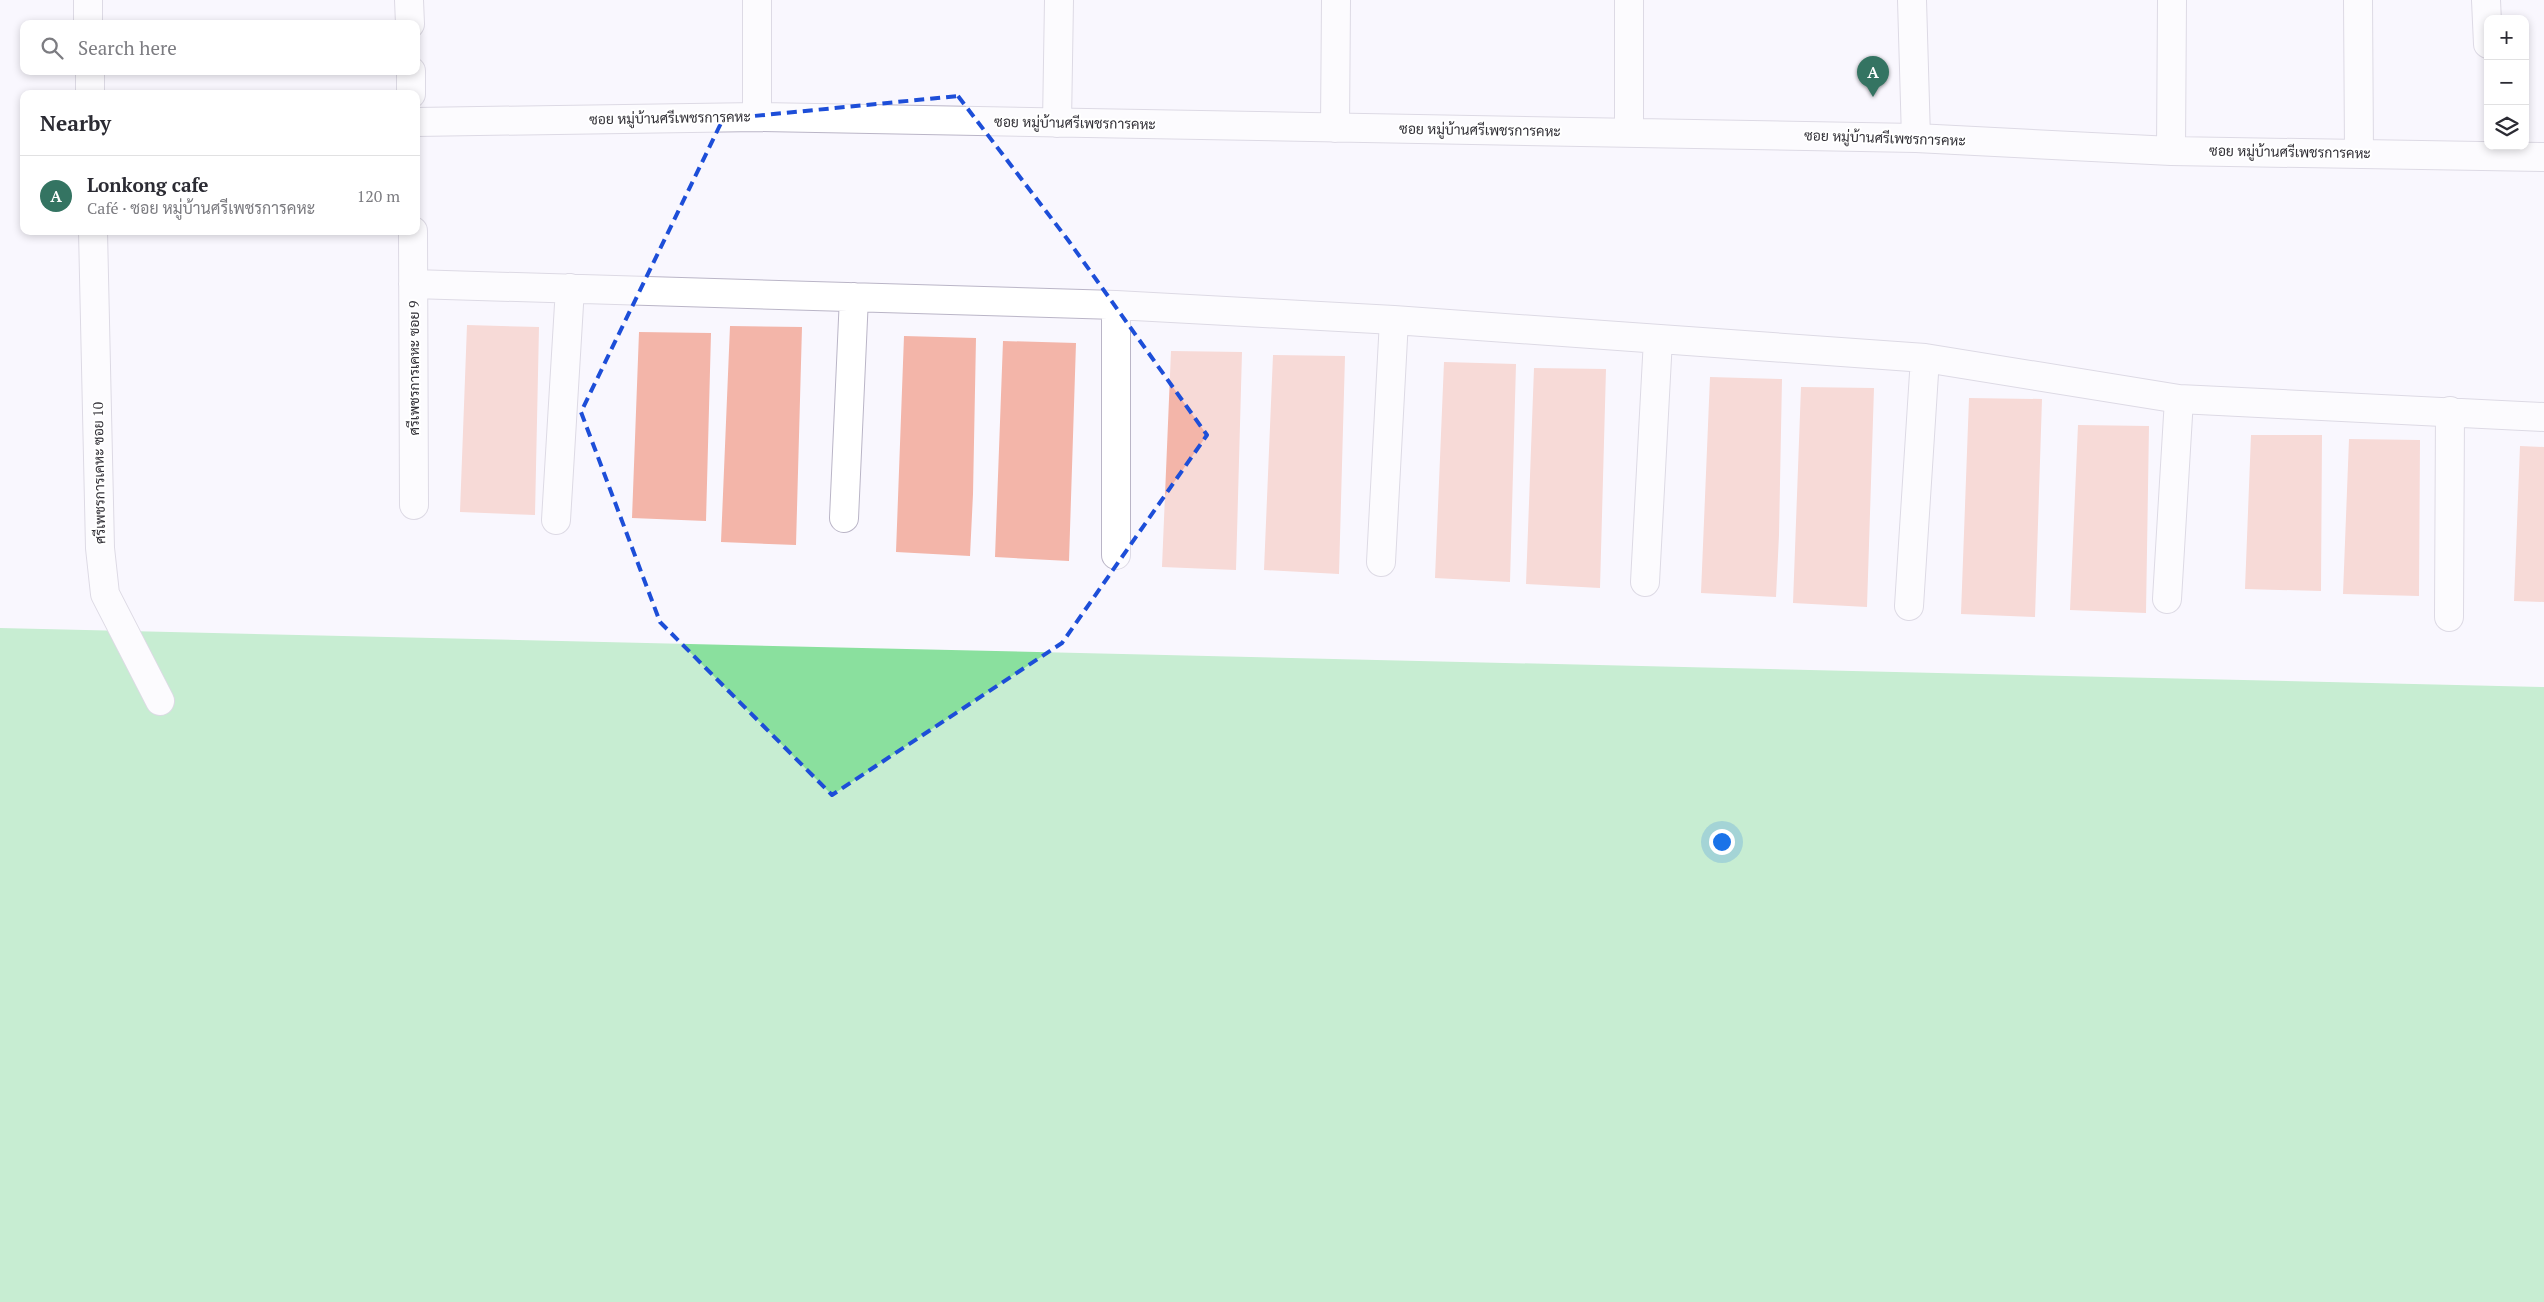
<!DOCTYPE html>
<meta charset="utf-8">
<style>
body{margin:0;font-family:"PT Serif",Sarabun,serif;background:#f2f2f3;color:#2b2b33}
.controls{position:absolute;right:15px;top:15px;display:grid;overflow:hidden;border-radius:10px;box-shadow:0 2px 8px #0003}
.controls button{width:45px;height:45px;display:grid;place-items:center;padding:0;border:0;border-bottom:1px solid #e1e1e2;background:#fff;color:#2b2b33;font:25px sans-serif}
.you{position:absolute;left:1721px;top:841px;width:18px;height:18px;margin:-12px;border:4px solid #fff;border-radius:50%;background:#1a73e8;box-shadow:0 0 0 8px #1a73e833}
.badge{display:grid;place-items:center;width:32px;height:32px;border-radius:50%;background:#347462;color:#fff;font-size:16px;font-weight:700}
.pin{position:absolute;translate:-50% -41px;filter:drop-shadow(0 1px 2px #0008)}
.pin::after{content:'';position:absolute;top:26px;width:18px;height:15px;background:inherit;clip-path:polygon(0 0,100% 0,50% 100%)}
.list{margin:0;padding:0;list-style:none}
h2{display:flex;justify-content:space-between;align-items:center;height:65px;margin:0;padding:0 20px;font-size:21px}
h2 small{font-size:16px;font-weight:400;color:#7c7c81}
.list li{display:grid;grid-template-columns:32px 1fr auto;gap:15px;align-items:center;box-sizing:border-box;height:80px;padding:0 20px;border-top:1px solid #e1e1e2}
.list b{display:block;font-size:19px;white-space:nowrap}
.list p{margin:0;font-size:16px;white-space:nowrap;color:#7c7c81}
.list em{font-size:16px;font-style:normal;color:#7c7c81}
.icon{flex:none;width:28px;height:28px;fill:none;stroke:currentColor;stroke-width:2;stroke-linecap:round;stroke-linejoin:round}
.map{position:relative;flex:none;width:2544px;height:1302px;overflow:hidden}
.search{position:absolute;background:#fff;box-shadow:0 2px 8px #0003;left:20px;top:20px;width:400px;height:55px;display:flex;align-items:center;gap:12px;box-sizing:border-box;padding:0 18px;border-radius:10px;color:#7c7c81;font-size:19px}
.panel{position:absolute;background:#fff;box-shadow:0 2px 8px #0003;left:20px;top:90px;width:400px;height:145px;border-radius:10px}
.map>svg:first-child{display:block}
</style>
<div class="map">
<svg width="2544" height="1302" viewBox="0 0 2544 1302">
<rect width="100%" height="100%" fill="#f9f7fe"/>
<!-- forest -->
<path fill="#8ae09e" d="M0 628 2544 687V1302H0Z"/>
<!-- building -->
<path fill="#f3b5a9" d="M467 325 539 327 535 515 460 512Z
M730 326 802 327 796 545 721 542Z
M639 332 711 333 706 521 632 518Z
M904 336 976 338 973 494 970 556 896 552Z
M1003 341 1076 343 1069 561 995 557Z
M1171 351 1242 352 1236 570 1162 567Z
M1273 355 1345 356 1339 574 1264 570Z
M1444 362 1516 364 1510 582 1435 578Z
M1534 368 1606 369 1600 588 1526 584Z
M1710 377 1782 379 1779 535 1776 597 1701 593Z
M1801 387 1874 388 1867 607 1793 603Z
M1969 398 2042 399 2035 617 1961 614Z
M2078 425 2149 426 2146 613 2070 610Z
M2251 435H2322L2321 591 2245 589Z
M2349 439 2420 440 2419 596 2343 594Z
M2520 446 2544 447V602L2514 601Z"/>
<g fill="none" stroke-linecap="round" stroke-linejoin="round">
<defs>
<path id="minor" d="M88 0V24
M409 0 410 24
M1629 0V133
M1912 0 1916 138
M2358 0 2359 153
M2486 0 2488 44
M90 71V94
M411 71V94
M757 117V0
M416 122 757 117 1916 138 2171 151 2544 157
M1057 123 1059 0
M1335 128 1336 0
M2171 151 2172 0
M93 231 100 548 105 594 160 701
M413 231 414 505
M413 284 1116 305 1394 320 1925 358 2179 399 2544 417
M844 518 854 297
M556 520 570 288
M1116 555V305
M1381 562 1394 320
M1645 582 1658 339
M2167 599 2179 399
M1909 606 1925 358
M2449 617 2450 411"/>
</defs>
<!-- minor casing -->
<use href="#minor" stroke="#bab5c7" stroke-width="30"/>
<!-- minor -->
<use href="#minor" stroke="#fff" stroke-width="28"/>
</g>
<!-- marked area -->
<path d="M0 0H2544V1302H0ZM958 96 1068 240 1207 435 1062 643 832 795 660 622 581 412 723 119Z" fill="#f9f7fe" fill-opacity=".55" fill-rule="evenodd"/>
<path fill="none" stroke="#1d4ed8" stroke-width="4" stroke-dasharray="10 6" stroke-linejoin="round" d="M958 96 1068 240 1207 435 1062 643 832 795 660 622 581 412 723 119Z"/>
<g text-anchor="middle" stroke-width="4" stroke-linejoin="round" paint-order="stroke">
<!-- street labels -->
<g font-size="14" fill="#323037" stroke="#fff">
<text transform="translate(670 118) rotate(-1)" y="5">ซอย หมู่บ้านศรีเพชรการคหะ</text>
<text transform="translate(1075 123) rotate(1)" y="5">ซอย หมู่บ้านศรีเพชรการคหะ</text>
<text transform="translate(1480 130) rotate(1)" y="5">ซอย หมู่บ้านศรีเพชรการคหะ</text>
<text transform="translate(1885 138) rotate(2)" y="5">ซอย หมู่บ้านศรีเพชรการคหะ</text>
<text transform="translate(2290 152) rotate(1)" y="5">ซอย หมู่บ้านศรีเพชรการคหะ</text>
<text transform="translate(414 368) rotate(-90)" y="5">ศรีเพชรการเคหะ ซอย 9</text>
<text transform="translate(99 473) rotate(-91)" y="5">ศรีเพชรการเคหะ ซอย 10</text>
</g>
</g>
</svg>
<div class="controls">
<button>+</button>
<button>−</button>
<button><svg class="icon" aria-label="layers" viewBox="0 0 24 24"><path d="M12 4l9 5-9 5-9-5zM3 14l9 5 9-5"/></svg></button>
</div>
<div class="you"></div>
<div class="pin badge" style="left:1873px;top:97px">A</div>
<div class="search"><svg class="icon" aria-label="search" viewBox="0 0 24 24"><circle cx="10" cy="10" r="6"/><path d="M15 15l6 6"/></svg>Search here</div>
<section class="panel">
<h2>Nearby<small></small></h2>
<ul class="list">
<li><span class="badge">A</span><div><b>Lonkong cafe</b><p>Café · ซอย หมู่บ้านศรีเพชรการคหะ</p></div><em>120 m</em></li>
</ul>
</section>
</div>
